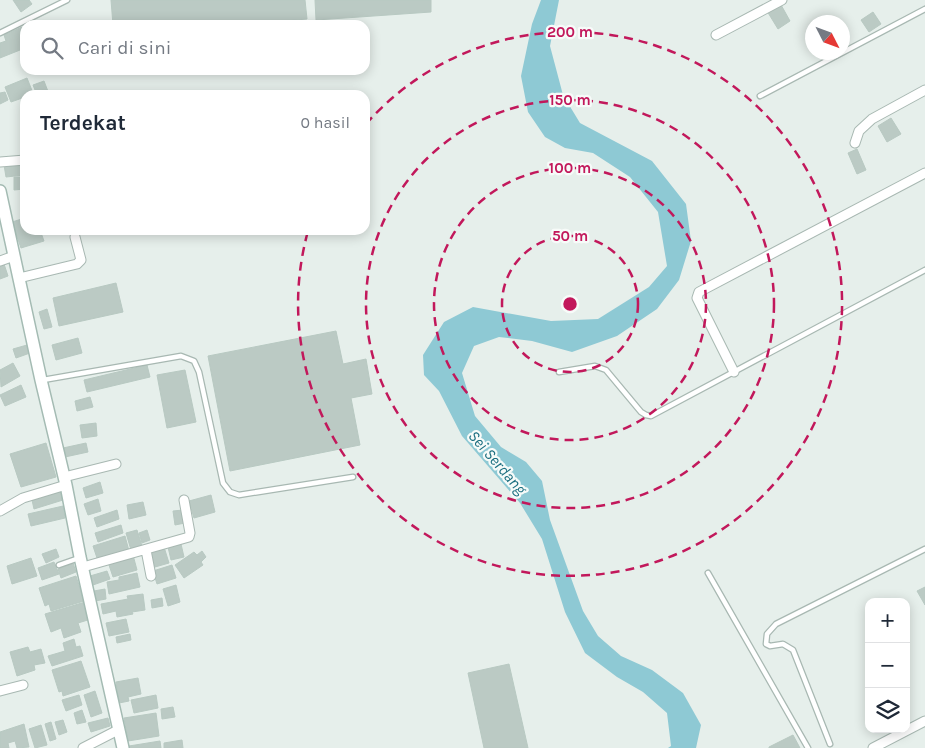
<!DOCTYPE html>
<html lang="id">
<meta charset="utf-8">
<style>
body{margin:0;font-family:Karla,sans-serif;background:#f6f6f7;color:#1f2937}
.controls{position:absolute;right:15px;bottom:15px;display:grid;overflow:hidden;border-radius:10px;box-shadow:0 2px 12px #0003}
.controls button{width:45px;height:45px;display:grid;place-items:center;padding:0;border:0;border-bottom:1px solid #e0e1e3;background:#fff;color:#1f2937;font:25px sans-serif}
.compass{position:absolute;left:805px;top:15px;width:45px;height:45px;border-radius:50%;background:#fff;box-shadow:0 2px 12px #0003;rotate:132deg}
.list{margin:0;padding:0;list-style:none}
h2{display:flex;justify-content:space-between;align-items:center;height:65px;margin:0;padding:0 20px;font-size:21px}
h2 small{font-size:16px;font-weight:400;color:#747a83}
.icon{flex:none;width:28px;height:28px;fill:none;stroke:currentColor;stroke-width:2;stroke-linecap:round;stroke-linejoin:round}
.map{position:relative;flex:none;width:925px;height:748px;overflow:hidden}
.search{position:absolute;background:#fff;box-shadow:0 2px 12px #0003;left:20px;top:20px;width:350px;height:55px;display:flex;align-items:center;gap:12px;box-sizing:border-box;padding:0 18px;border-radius:15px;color:#747a83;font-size:19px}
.panel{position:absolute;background:#fff;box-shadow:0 2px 12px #0003;left:20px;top:90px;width:350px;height:145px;border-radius:15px}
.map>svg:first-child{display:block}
</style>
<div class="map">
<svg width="925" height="748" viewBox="0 0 925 748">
<rect width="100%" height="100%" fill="#e6efeb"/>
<!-- water -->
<path fill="#8ec9d4" d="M541 0H559L550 46 563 95 580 123 652 161 686 204 691 241 679 280 657 309 617 336 572 352 532 341 499 337 474 346 462 373 475 416 501 447 526 462 542 481 550 520 583 611 598 636 621 656 652 670 683 693 701 725 696 748H668L671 746 667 713 643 692 617 677 585 653 565 612 542 539 520 503 462 436 439 391 424 375 423 355 444 322 473 307 551 321 598 319 649 287 667 266 658 212 630 177 593 153 565 148 545 137 528 112 521 76 532 24Z"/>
<!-- building -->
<path fill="#bbcac4" stroke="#b8c9c2" d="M13 0H29L32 4 21 12Z
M111 0H305L307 19 239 25H113Z
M315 0H431V12L316 20Z
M780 3 790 21 778 29 767 11Z
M873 12 881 24 869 32 861 20Z
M22 27 25 35V40L23 41 25 48 0 58V43L6 41 4 35Z
M27 78 33 93 25 95V97L11 102 5 87Z
M44 81 49 94 37 95 33 85Z
M5 92 8 100 0 104V93Z
M891 118 901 134 887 142 878 126Z
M857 149 866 170 857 174 848 153Z
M25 163 24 175 6 177 4 165Z
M14 177H23L24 189 14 190Z
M25 218V230H40L44 241 21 248 12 222Z
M4 264 8 276 0 279V265Z
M116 283 123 312 59 326 53 298Z
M47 309 52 327 44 329 39 312Z
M336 331 343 364 366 359 372 394 351 398 360 445 230 471 208 356Z
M78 338 82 353 56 360 52 345Z
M27 345 30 353 16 358 13 349Z
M13 363 20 376 1 387 0 370Z
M147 365 150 377 87 392 84 380Z
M185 370 196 422 167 428 157 375Z
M21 385 26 397 5 406 0 395Z
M90 397 93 407 77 411 75 401Z
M96 423 97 436 82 438 80 425Z
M46 443 56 477 21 487 10 454Z
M86 443 88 452 65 457 63 448Z
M100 482 103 493 86 498 83 488Z
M60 491 63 500 34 509 32 500Z
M211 495 215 512 194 518 189 501Z
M98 499 101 511 88 515 84 504Z
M143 502 146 515 129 519 127 505Z
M63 506 65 518 31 526 28 514Z
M117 510 119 519 97 527 94 518Z
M183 510 185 523 175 525 173 511Z
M121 525 123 533 98 542 95 533Z
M137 530 142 546 131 550 126 533Z
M147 530 150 540 142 543 139 533Z
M125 536 129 551 98 561 93 546Z
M181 544 184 557 171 560 168 547Z
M164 547 169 563 155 567 150 551Z
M56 549 59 557 46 563 42 554Z
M202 551 206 557 201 562 203 565 184 578 175 565 194 552 197 555Z
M133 555 137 570 113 577 108 562Z
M31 558 37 576 12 584 7 566Z
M54 562 59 574 42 580 38 568Z
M73 563 76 572 61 578 58 569Z
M172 565 176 578 157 584 153 571Z
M107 571 110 579 93 585 90 576Z
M137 573 140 587 109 594 107 582 119 580V577Z
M76 576 84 601 51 611 49 604 45 606 39 588Z
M176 585 180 602 168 606 163 589Z
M925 587V605L917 591Z
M105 589 106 599 95 601 94 591Z
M143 594 145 610 132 612 133 614 117 617 116 611 103 614 101 604 128 599 127 596Z
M162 598 163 606 152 608 151 600Z
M85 602 91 619 78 623 81 632 64 638 61 628 51 632 45 614Z
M126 619 129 632 109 636 106 623Z
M130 634 131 640 117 643 116 637Z
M74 639 76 647 80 646 83 656 52 666 48 656 65 651 63 643Z
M28 647 30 652 41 649 45 663 34 665 35 670 17 676 10 652Z
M81 661 90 687 63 696 62 691 59 692 52 670Z
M509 664 528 748H484L468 673Z
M138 678 141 694 128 697 129 701 119 703 116 682Z
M95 691 102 713 91 717 84 695Z
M79 695 82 705 66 711 62 700Z
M156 695 158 708 134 713 131 700Z
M173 707 175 717 162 719 161 709Z
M82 710 86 722 77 724 74 713Z
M156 713 159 736 128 741 124 718Z
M108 718 110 726 91 732 88 723Z
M63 720 67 732 59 735 55 722Z
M51 722 56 739 50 741 45 724Z
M24 724 29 747 17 748 15 741 8 743 9 748H0V732Z
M41 725 47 745 35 748 29 729Z
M793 735 800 748H769V747Z
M182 740 183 748H164V743Z
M160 741 161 748H130L129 746Z"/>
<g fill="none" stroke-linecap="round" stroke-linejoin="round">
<defs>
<path id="lane" d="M0 33 67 0
M760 96 925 9
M559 372 595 366 606 370 641 412 646 415 651 416 925 270
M43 380 181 356 194 361 199 372 223 483 230 492 239 495 353 477
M59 565 79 558
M708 573 808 748
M830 744 793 650 783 644 770 646 766 644 767 634 776 624 925 549"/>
<path id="street" d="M716 35 782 0
M855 143 859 131 872 119 925 90
M0 162 25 160
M0 261 14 256
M19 278 77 264 81 260 75 237
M734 372 697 298 699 292 925 173
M64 477 116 464
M0 511 23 498 66 485
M146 550 151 576
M83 567 189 537 190 533 184 500
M0 691 23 685
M83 748 118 730
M873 748 925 721"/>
<path id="secondary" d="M0 191 41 380 66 485 80 557 123 748"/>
</defs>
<!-- lane casing -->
<use href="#lane" stroke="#a8b8b2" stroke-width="7"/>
<!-- street casing -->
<use href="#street" stroke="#a8b8b2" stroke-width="11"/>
<!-- secondary casing -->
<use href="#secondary" stroke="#a4bbb3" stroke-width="14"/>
<!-- lane -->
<use href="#lane" stroke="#fff" stroke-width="4.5"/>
<!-- street -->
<use href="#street" stroke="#fff" stroke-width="9"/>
<!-- secondary -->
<use href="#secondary" stroke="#fff" stroke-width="11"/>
</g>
<!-- distance rings -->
<g fill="none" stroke="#c2185b" stroke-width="2.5" stroke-dasharray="9 6">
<circle cx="570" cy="304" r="68"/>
<circle cx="570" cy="304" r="136"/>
<circle cx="570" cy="304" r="204"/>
<path d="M366 124A272 272 0 1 1 308 231"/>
</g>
<g text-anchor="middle" stroke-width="4.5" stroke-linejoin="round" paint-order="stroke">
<!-- water labels -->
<g font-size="16" font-style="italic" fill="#1c6f80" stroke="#f7fbf9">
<text transform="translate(498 462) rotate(49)" y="6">Sei Serdang</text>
</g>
</g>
<circle cx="570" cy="304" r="8" fill="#c2185b" stroke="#f7fbf9" stroke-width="2.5"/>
<g font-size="15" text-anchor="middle" font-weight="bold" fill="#c2185b" stroke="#f7fbf9" stroke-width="4.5" stroke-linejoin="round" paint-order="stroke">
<text x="570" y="37">200 m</text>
<text x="570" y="105">150 m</text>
<text x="570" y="173">100 m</text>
<text x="570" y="241">50 m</text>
</g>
</svg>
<div class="controls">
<button>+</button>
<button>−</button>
<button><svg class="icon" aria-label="layers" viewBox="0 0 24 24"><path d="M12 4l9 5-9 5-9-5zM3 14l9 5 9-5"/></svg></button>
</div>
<svg class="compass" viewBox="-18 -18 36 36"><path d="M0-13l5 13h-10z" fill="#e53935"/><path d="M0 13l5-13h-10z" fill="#747a83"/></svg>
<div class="search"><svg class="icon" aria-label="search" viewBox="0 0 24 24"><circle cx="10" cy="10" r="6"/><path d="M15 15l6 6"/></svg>Cari di sini</div>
<section class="panel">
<h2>Terdekat<small>0 hasil</small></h2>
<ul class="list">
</ul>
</section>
</div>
